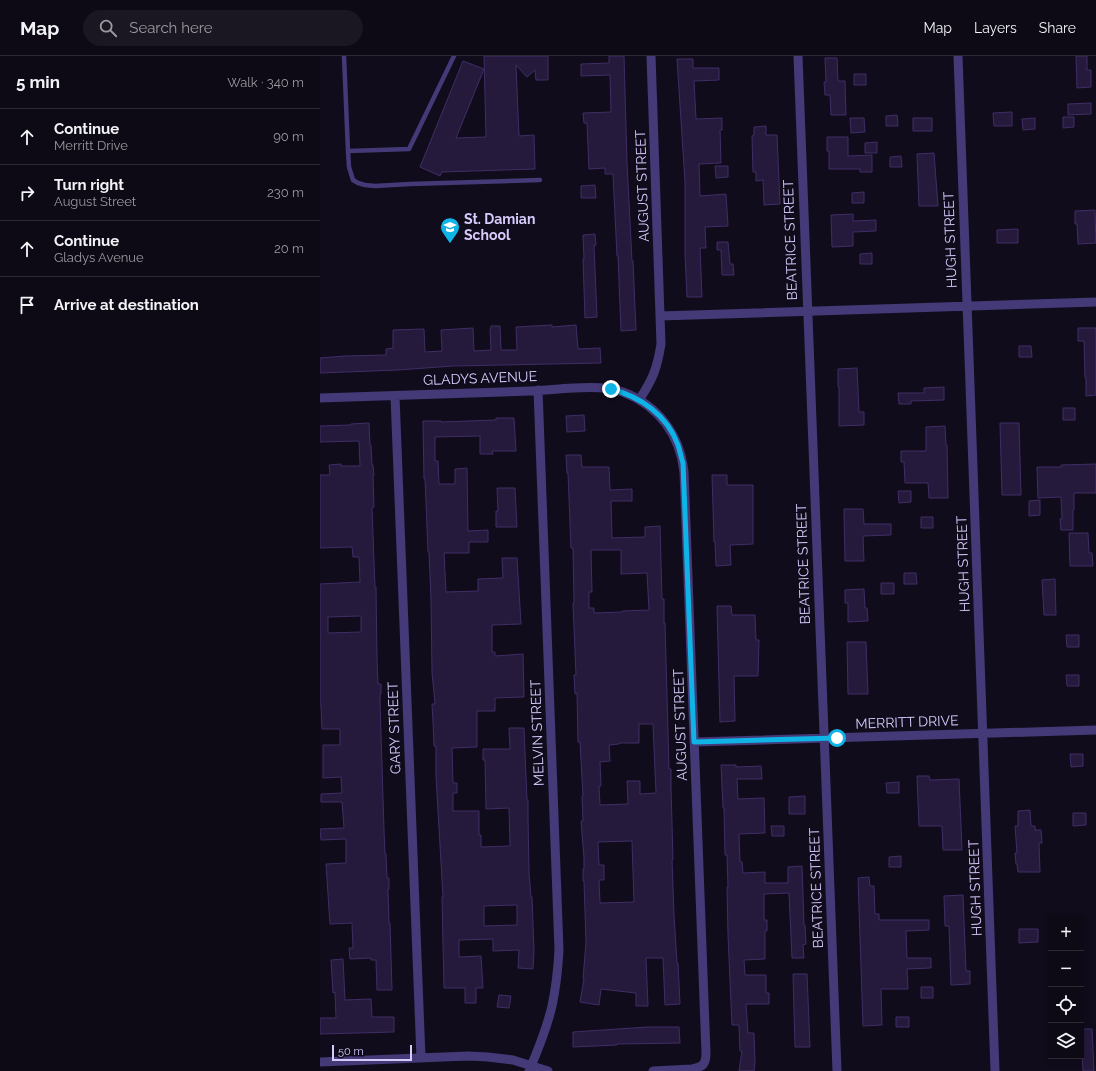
<!DOCTYPE html>
<meta charset="utf-8">
<style>
body{margin:0;font-family:Raleway,sans-serif;background:#1b1722;color:#f1f3f6}
.controls{position:absolute;right:12px;bottom:12px;display:grid;overflow:hidden;border-radius:0px;box-shadow:0 2px 6px #0003}
.controls button{width:36px;height:36px;display:grid;place-items:center;padding:0;border:0;border-bottom:1px solid #2d2a34;background:#0d0915;color:#f1f3f6;font:20px sans-serif}
.scale{position:absolute;left:12px;bottom:10px;width:80px;box-sizing:border-box;padding-left:4px;border:2px solid #d7cbfc;border-top:0;font-size:11px;line-height:14px;white-space:nowrap;color:#d7cbfc;-webkit-text-stroke:3px #110c1c;paint-order:stroke}
.stop{position:absolute;width:12px;height:12px;margin:-9px;border:3px solid #0eb4e5;border-radius:50%;background:#fff}
.stop.end{background:#0eb4e5;border-color:#fff;box-shadow:0 1px 4px #0008}
.list{margin:0;padding:0;list-style:none}
h2{display:flex;justify-content:space-between;align-items:center;height:52px;margin:0;padding:0 16px;font-size:17px}
h2 small{font-size:13px;font-weight:400;color:#9a9aa0}
.list li{display:grid;grid-template-columns:26px 1fr auto;gap:12px;align-items:center;box-sizing:border-box;height:56px;padding:0 16px;border-top:1px solid #2d2a34}
.list b{display:block;font-size:15px;white-space:nowrap}
.list p{margin:0;font-size:13px;white-space:nowrap;color:#9a9aa0}
.list em{font-size:13px;font-style:normal;color:#9a9aa0}
.icon{flex:none;width:22px;height:22px;fill:none;stroke:currentColor;stroke-width:2;stroke-linecap:round;stroke-linejoin:round}
.map{position:relative;flex:none;width:776px;height:1015px;overflow:hidden}
header{display:flex;align-items:center;gap:24px;box-sizing:border-box;height:56px;padding:0 20px;background:#0d0915;border-bottom:1px solid #2d2a34}
header strong{font-size:19px}
nav{display:flex;gap:22px;margin-inline-start:auto;font-size:14px}
.search{width:280px;height:36px;background:#1b1722;display:flex;align-items:center;gap:10px;box-sizing:border-box;padding:0 14px;border-radius:22px;color:#9a9aa0;font-size:15px}
main{display:flex}
aside{flex:1;background:#0d0915}
.map>svg:first-child{display:block}
</style>
<header>
<strong>Map</strong>
<div class="search"><svg class="icon" aria-label="search" viewBox="0 0 24 24"><circle cx="10" cy="10" r="6"/><path d="M15 15l6 6"/></svg>Search here</div>
<nav><a>Map</a><a>Layers</a><a>Share</a></nav>
</header>
<main>
<aside>
<h2>5 min<small>Walk · 340 m</small></h2>
<ul class="list">
<li><svg class="icon" aria-label="ahead" viewBox="0 0 24 24"><path d="M12 20V5M6 11l6-6 6 6"/></svg><div><b>Continue</b><p>Merritt Drive</p></div><em>90 m</em></li>
<li><svg class="icon" aria-label="right" viewBox="0 0 24 24"><path d="M7 20v-9h11M14 6l5 5-5 5"/></svg><div><b>Turn right</b><p>August Street</p></div><em>230 m</em></li>
<li><svg class="icon" aria-label="ahead" viewBox="0 0 24 24"><path d="M12 20V5M6 11l6-6 6 6"/></svg><div><b>Continue</b><p>Gladys Avenue</p></div><em>20 m</em></li>
<li><svg class="icon" aria-label="arrive" viewBox="0 0 24 24"><path d="M6 21V4h12l-3 4 3 4H6"/></svg><div><b>Arrive at destination</b></div></li>
</ul>
</aside>
<div class="map">
<svg width="776" height="1015" viewBox="0 0 776 1015">
<rect width="100%" height="100%" fill="#110c1c"/>
<!-- building -->
<path fill="#251a3c" stroke="#402d66" fill-rule="evenodd" d="M164 0H228V24H216L215 14 207 21 196 9 199 80 214 79 215 113 122 116 120 120 100 111 143 5 164 13 136 82 166 81Z
M289 0H304L307 107 312 205H313L316 274 301 275 298 200H297L293 118H285V112L269 113 267 67H264L263 57 291 56 290 19 261 20V8L289 7Z
M756 0H767V14H771V31L757 32Z
M505 2H517L518 25H525L526 59H511L510 39H505L504 26H506Z
M357 3H373V12H399V24L374 25 376 63 402 62V74H400L401 107 379 108 380 140 406 138 408 170 385 171 386 192H380L382 241H367L365 198V126Z
M534 18H546V29H534Z
M771 47V58L748 59V48Z
M692 56V70H674L673 57Z
M577 59 578 70H566V60Z
M743 61H754V71L743 72Z
M530 62H544L545 76 531 77Z
M593 62H612V75H593Z
M715 62V73L703 74 702 63Z
M446 70V79H457L460 148 444 149 443 124 436 125V116H433L432 80 434 79V71Z
M507 81H528V100L552 99V116H540V113H509V95H507Z
M557 86V97H545V87Z
M614 97 618 150H599L597 98Z
M581 100 582 111H570V101Z
M395 110H408V121L396 122Z
M275 129 276 142H261V130Z
M544 136V147H532V137Z
M775 154 776 187 758 188 757 168H755V155Z
M533 158V165L556 164V175L533 176V190L512 191 511 159Z
M698 173V187H677V174Z
M275 178 276 189H274L277 261 265 262 263 203H264L263 179Z
M397 186H408L410 208H413L414 219H402L401 194H397Z
M552 197V208H540V198Z
M232 269V271L256 269 258 293 280 292 281 307 133 310 78 314 0 317V302L25 300 66 299V293L73 292V274L104 273 105 296 122 295 121 274 153 272 154 295 171 294 170 273H171V270H180L181 294H197L196 271Z
M758 272H776V339L766 340V322H765L764 285H758Z
M699 290H711L712 301H699Z
M537 312 539 356H544V369L519 370V331H518V313Z
M624 331V344L591 345V348H579L578 337H604V332Z
M743 352H755V364H743Z
M264 359 265 375 247 376 246 360Z
M176 362H194L196 395H172L173 398H160V380L115 381V405H118L119 428H135V413L147 412 148 475 168 474V486H149V497H124L126 536 158 535V523L183 522 182 502H197L201 568 172 569V596H175V600L203 598 204 641 175 642V655H157V691L132 692 133 727H137V737H133V755H159V779H161V791L190 790 189 752 166 753 165 704H163V693H190L189 672H204L207 744H208V760L209 817 211 841H212L214 895 213 913 198 912 199 894 173 895V883L139 884V901L161 900 163 932H156V947H145V932H124L122 841H123L116 720V690H114L113 666 112 648H115L112 616 111 543 109 496H108L105 423H104L103 365H121V366L176 364ZM197 849V869L164 870V850Z
M49 367 50 389H51L52 409H53L54 419H53L54 451 52 452 55 531H56L57 603 58 628H61V638H60V646L64 774 65 798H66L67 822H69V833H68L69 867H70L72 934H57L56 904H51V902L30 903 29 892H33L32 867 10 868 6 808 26 807V783L1 784 0 773 24 772 22 746H1V738L22 737 21 721 3 722V689H20V673H2L1 649H0V528L40 526 39 501H33L32 491 0 492V419H10L9 409 21 408V410H40L39 385 0 386V370L31 369V368ZM41 560V576L8 577V561Z
M680 367H699L701 439H682Z
M625 370 626 389H627L628 442H609L608 427H585L584 406H581V395H606V371Z
M246 399H261L262 411H289L290 434 312 433V445H291L292 482 325 481V471L340 470 342 543H344V567H345L349 713H351V731L353 804H352L354 859 357 907H358L360 948 345 949 343 902H326L328 950H316V937L281 933 279 949 260 946 264 923H263L266 886 264 825H263V813H264V802L261 765H263L262 740H263L260 686H258L257 637 255 638 254 619H256L253 547H254L253 492H251L248 417H247ZM271 494H301V518L327 517 329 554 302 555V556L274 557V552H269V536H272ZM319 668H333L336 737 320 738V725H307L308 748 280 749 279 730H281L280 706 290 705 289 689 299 688V687H319ZM312 785 314 846 280 847 279 824H284V809H279L278 786Z
M776 408V437H754V454H753V474H741L740 463H742L741 441 718 442 717 411H741V409Z
M392 419H407V429H433V488L410 489 411 509 396 510 395 486H394Z
M177 432H195L197 471H176V455H178Z
M578 435H591V446L579 447Z
M720 444V459L709 460V445Z
M524 453H543L544 468H571V479L543 480 544 505H525Z
M601 461H613V472H601Z
M749 477H768L769 497H772L773 510H750Z
M584 517H596L597 528H584Z
M735 523 736 559H724L722 524Z
M561 527H574V538H561Z
M544 533 545 552H547L548 565 528 566V547H525V534Z
M397 550H411L412 559H435L436 584H439L438 620H414L415 665 400 666Z
M746 579H759V591H747Z
M527 586H546L548 638H528Z
M746 619H759V630H747Z
M750 698H763V710L751 711Z
M401 709H416V711L441 710 442 723H417L418 743 444 742 445 777 419 778 420 806H422L423 817 445 816V827H468V811L482 810 484 869H485L486 888 483 889 484 902H472L469 837 444 838V864H447V875H445V903L424 904 425 919H446V937H449V948H426L428 977H434L435 1006 434 1015H419L422 995H420L419 969H412L408 879 407 831H408L407 799H405L404 752H403Z
M597 720H609L610 724 639 723 642 794H623L622 770H599Z
M579 726V737H567L566 727Z
M485 740V758H469V741Z
M710 754 711 770H715V774H721L722 787H719L720 816H698L697 808H696L695 797H697L695 770H698V755Z
M753 757H766V769L753 770Z
M451 770H464V780H452Z
M581 800V811H569V801Z
M549 821 550 830H554L555 858H559V864H609V874L586 875 587 902H611V912L587 913 588 933H561L562 969 543 970 538 822Z
M643 839 646 915H650V928L631 929 629 870H625L624 840Z
M699 873H718V886L699 887Z
M23 903 25 944 51 943 52 961H74V976L0 978V962H16L15 936 13 937 11 904Z
M473 918H487L490 991H475Z
M601 931H613V942H601Z
M179 939 191 940 189 952 177 951Z
M576 961H589V971H576Z
M328 971H359L360 987 297 988V989L253 991V976Z
M761 973H772L774 1015H763Z"/>
<g fill="none" stroke-linecap="round" stroke-linejoin="round">
<!-- lane -->
<path stroke="#443a78" stroke-width="4.5" d="M24 0 28 95 89 93 134 0
M28 95 29 111 33 124 38 127 45 129 55 130 90 128 220 124"/>
<!-- street -->
<path stroke="#443a78" stroke-width="9" d="M478 0 517 1015
M638 0 675 1015
M340 260 776 246
M75 340 101 1002
M0 342C70 340 140 337 210 335 238 334 277 327 303 336 339 350 360 379 364 416L386 997C386 1008 383 1011 372 1013L333 1015
M319 344C333 323 337 313 341 288L331 0
M374 686 776 674
M0 1006 148 1000 168 1001 193 1004 228 1015
M209 1015C218 994 227 972 232 950 236 931 238 913 239 894L218 334"/>
</g>
<g fill="none" stroke-linecap="round" stroke-linejoin="round">
<!-- route -->
<path stroke="#0eb4e5" stroke-width="5" d="M291 333C321 341 347 359 358 389 360 395 361 401 363 407L374 686 517 682"/>
</g>
<!-- icons -->
<defs>
<symbol id="school-pin" viewBox="-11 -11 22 30"><path d="M0 17L-7.5 6A9.5 9.5 0 1 1 7.5 6Z" fill="#0eb4e5" stroke="#110c1c"/><path d="M0-5L7-2L0 1L-7-2ZM-4 1L0 2.5L4 1V4Q0 6-4 4Z" fill="#fff"/></symbol>
</defs>
<g fill-rule="evenodd">
<use href="#school-pin" x="119" y="160" width="22" height="30"/>
</g>
<g text-anchor="middle" stroke-width="3" stroke-linejoin="round" paint-order="stroke">
<!-- street labels -->
<g font-size="14" fill="#d7cbfc" stroke="#110c1c">
<text transform="translate(322 130) rotate(-92)" y="5">AUGUST STREET</text>
<text transform="translate(470 184) rotate(-92)" y="5">BEATRICE STREET</text>
<text transform="translate(630 184) rotate(-92)" y="5">HUGH STREET</text>
<text transform="translate(160 322) rotate(-2)" y="5">GLADYS AVENUE</text>
<text transform="translate(483 508) rotate(-92)" y="5">BEATRICE STREET</text>
<text transform="translate(643 508) rotate(-92)" y="5">HUGH STREET</text>
<text transform="translate(587 666) rotate(-2)" y="5">MERRITT DRIVE</text>
<text transform="translate(360 669) rotate(-92)" y="5">AUGUST STREET</text>
<text transform="translate(74 672) rotate(-92)" y="5">GARY STREET</text>
<text transform="translate(217 677) rotate(-92)" y="5">MELVIN STREET</text>
<text transform="translate(496 832) rotate(-92)" y="5">BEATRICE STREET</text>
<text transform="translate(655 832) rotate(-92)" y="5">HUGH STREET</text>
</g>
<!-- poi labels -->
<g font-size="14" font-weight="bold" fill="#d7cbfc" stroke="#110c1c" text-anchor="start">
<text x="144" y="168">St. Damian<tspan x="144" dy="16">School</tspan></text>
</g>
</g>
</svg>
<div class="controls">
<button>+</button>
<button>−</button>
<button><svg class="icon" aria-label="locate" viewBox="0 0 24 24"><circle cx="12" cy="12" r="6"/><path d="M12 2v4M12 18v4M2 12h4M18 12h4"/></svg></button>
<button><svg class="icon" aria-label="layers" viewBox="0 0 24 24"><path d="M12 4l9 5-9 5-9-5zM3 14l9 5 9-5"/></svg></button>
</div>
<div class="scale">50 m</div>
<div class="stop" style="left:517px;top:682px"></div>
<div class="stop end" style="left:291px;top:333px"></div>
</div>
</main>
